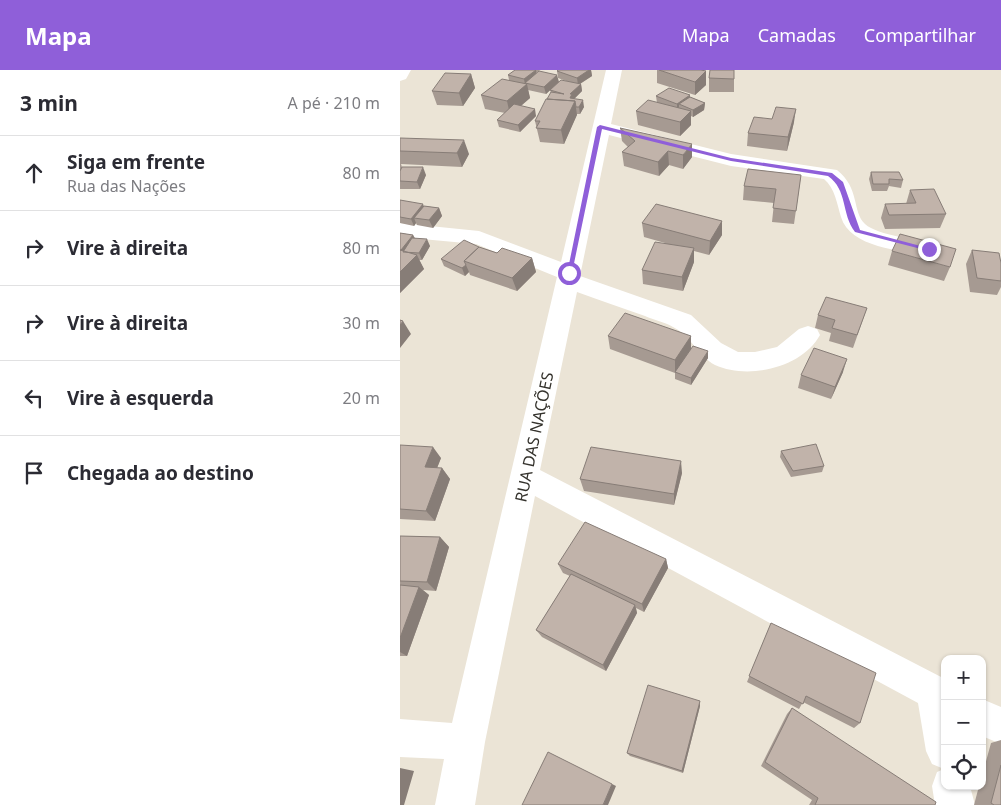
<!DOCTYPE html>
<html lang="pt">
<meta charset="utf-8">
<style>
body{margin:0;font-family:"Noto Sans",sans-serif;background:#f2f2f3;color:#2b2b33}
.controls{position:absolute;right:15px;bottom:15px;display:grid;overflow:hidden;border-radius:10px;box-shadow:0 1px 4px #0004}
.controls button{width:45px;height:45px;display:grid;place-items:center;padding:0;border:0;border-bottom:1px solid #e1e1e2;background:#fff;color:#2b2b33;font:25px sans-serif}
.stop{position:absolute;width:15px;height:15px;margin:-11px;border:4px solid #8f5fd9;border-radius:50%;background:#fff}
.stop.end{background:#8f5fd9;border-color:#fff;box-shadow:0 1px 5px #0008}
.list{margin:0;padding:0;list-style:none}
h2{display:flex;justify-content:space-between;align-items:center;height:65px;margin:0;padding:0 20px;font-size:21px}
h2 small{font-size:16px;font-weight:400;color:#7c7c81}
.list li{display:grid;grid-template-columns:32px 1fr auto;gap:15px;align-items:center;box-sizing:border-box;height:75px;padding:0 20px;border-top:1px solid #e1e1e2}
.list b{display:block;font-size:19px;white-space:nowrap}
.list p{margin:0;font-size:16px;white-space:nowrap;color:#7c7c81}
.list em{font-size:16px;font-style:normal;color:#7c7c81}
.icon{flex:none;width:28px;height:28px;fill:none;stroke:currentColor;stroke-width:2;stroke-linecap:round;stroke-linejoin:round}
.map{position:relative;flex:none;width:601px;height:735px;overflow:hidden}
header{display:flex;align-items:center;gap:30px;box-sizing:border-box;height:70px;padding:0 25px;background:#8f5fd9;color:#fff}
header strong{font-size:24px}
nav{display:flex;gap:28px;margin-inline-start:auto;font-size:18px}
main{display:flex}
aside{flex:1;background:#fff}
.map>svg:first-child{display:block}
</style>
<header>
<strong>Mapa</strong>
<nav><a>Mapa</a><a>Camadas</a><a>Compartilhar</a></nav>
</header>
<main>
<aside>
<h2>3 min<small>A pé · 210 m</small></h2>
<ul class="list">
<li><svg class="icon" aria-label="ahead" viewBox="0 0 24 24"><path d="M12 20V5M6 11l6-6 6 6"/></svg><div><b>Siga em frente</b><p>Rua das Nações</p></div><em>80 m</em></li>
<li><svg class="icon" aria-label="right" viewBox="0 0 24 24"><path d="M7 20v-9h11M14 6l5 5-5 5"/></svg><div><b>Vire à direita</b></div><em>80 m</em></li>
<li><svg class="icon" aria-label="right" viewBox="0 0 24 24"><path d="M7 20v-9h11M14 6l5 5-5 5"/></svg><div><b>Vire à direita</b></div><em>30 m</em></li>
<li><svg class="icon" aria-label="left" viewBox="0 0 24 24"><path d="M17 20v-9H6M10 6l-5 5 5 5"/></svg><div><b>Vire à esquerda</b></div><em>20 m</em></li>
<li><svg class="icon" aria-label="arrive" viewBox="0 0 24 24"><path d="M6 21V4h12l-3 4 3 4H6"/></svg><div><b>Chegada ao destino</b></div></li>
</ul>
</aside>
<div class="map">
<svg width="601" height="735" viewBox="0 0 601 735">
<rect width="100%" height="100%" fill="#ebe4d6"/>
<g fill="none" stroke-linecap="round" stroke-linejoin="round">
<!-- street -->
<path fill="#fff" fill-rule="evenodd" d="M206 0H222L211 54 331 84 437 100C460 118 452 142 465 154 478 166 518 169 537 174L540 179 537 184 529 186C501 180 450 178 441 147 437 134 435 118 424 109L331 96 209 65 180 206 291 245 321 273 338 282H355L377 277 399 259 408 256 417 259 420 265C402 298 348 310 315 295 298 286 290 265 273 257 265 252 254 250 245 246 222 238 199 230 177 222L140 400 545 609V716H570L575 735H535L532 716 537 702 544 699 532 694 526 681 518 633 135 426 85 672 75 735H35L44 689 0 687V649L52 653 157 207 76 174 0 167V153L79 161 161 192Z
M582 629 601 637V674L582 666Z"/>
<!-- secondary -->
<path fill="#fff" fill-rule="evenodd" d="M0 0H11L6 9 0 11Z"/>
</g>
<!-- wall -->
<path fill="#a69a92" d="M115 0H140L136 3 159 12H169L158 8 157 1 158 0H191L192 6 180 14H181L182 21 174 29 184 37 180 44H177L164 74 140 72 135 51 151 23 150 20 146 24 128 20 130 28 121 36 136 46 120 62 99 57 97 50 105 43 85 39 81 25 109 10 108 5Z
M257 0H301L306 1V15L295 25 257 13Z
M334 0V22H309V8Z
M71 4 75 18 63 36 37 35 32 21Z
M256 26 290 27 305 33 304 40 293 47 291 46V55L280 66 238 55 236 41 257 33Z
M394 52 387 81 347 76 348 63Z
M220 58 292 87 283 99 269 95 259 106 224 96 222 82 228 77 222 71Z
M0 68 69 84 62 97 1 94 2 97 26 105 20 119H0Z
M471 102 503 110 501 118 489 116 487 121H472L469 109Z
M401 105 394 154 372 152 374 133 343 130 344 116Z
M510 120 546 144 540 158 485 159 481 148 485 134H506Z
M0 130 24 136 39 138 42 146 33 158 17 155 16 153 14 156 0 153Z
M322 151V165L309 185 294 181V192L283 221 243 214 242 200 265 173 244 167 242 153Z
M0 163 13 165 15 168 30 176 22 190H19L24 199 0 223Z
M79 177 97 183 132 188 136 202 117 221 70 205 69 202 65 206 44 196 41 189Z
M572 180 601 193V217L597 225 570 222 566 194Z
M492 181 550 197 544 211 488 195Z
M467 238 453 278 429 271 431 263 415 258 418 245Z
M208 266H291V279L308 288 291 315 275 309V303L210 279Z
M443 302 431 329 398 318 401 305Z
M0 375 41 388 37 398H42L50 409 35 451 0 449Z
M381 381 424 396 422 402 391 407 380 387Z
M282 403 274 435 184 421 180 409Z
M0 466 40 467 49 477 36 521 23 520 29 525 7 586H0Z
M266 489 268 498 244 542 236 538 237 543 206 601 142 567 136 560 170 506 163 503 158 494Z
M371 553 460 653 454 658 403 632 399 639 347 612Z
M300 636 283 703 230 686 227 683Z
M392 638 535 735H409L412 730 361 696 387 644Z
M601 670V735H574L579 716H582V706L591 673Z"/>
<!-- shaded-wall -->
<path fill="#877d77" d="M136 0 137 7 125 13 126 15 127 14 130 28 110 45 107 31 125 15 124 9Z
M189 0H191L192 6 178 15 177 8Z
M306 1V15L295 25V12Z
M71 4 75 18 63 36 59 23Z
M157 5 159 12 146 24 144 17Z
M181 14 182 21 173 30 170 28V24Z
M290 25V32L279 34V40L277 41V34Z
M183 30 184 37 180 44 179 37Z
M175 31 177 45 164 74 161 60Z
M305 33 304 40 293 47V40Z
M135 39 136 46 120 62 118 55Z
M396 39 394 52 387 81 388 67Z
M291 41V55L280 66V52Z
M64 70 69 84 62 97 57 83Z
M292 74V87L283 99V85Z
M268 81 269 95 259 106 258 92Z
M23 97 26 105 20 119 17 112Z
M23 134 26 142 14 148 16 153 14 156 11 149Z
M39 138 42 146 33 158 29 150Z
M322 151V165L309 185 310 171Z
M13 165 16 172 3 182 1 180Z
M27 169 30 176 22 190 19 183Z
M294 178V192L283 221 282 207Z
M17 185 24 199 0 223V202Z
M132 188 136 202 117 221 112 208Z
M66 195 69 202 65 206 62 198Z
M3 251 11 264 0 278V255Z
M291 266V280L275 303V290Z
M308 281V288L291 315V308Z
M447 289 443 302 431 329 435 317Z
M33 377 41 388 33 408 25 397Z
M281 391 282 403 274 435V424Z
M42 398 50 409 35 451 26 441Z
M40 467 49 477 36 521 27 512Z
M266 489 268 498 244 542 242 534Z
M19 517 29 525 7 586 0 582V568Z
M235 535 237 543 206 601 203 595Z
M300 631V636L283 703 282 701Z
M0 698 14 701 4 735H0Z
M212 714 216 716 208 735H203Z"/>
<!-- building -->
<path fill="#c1b3aa" stroke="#877d77" d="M115 0H136L124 9 108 5Z
M158 0H189L177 8 157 1Z
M259 0H301L306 1 295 12Z
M310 0H334V9L309 8Z
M139 1 157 5 144 17 125 13Z
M45 3 71 4 59 23 32 21Z
M102 9 127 14 107 31 81 25Z
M161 10 181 14 170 24H172L170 28 183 30 179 37H176L175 31 147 29 151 22 164 24 150 20Z
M269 18 290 25 277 34 256 26Z
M290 27 305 33 293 40 279 34Z
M146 29 175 31 161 60 136 58 140 51H135Z
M248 30 291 41 280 52 236 41Z
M114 34 135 39 118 55 97 50Z
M376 37 396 39 388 67 348 63 354 47 372 49Z
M220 58 292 74 283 85 268 81 258 92 222 82 235 71Z
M0 68 64 70 57 83 0 81Z
M2 97H23L17 112 0 111V101Z
M348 99 401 105 396 141 373 138 376 119 344 116Z
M471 102H499L503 110 489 109V114H473Z
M534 119 546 144 489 145 485 134 516 133 510 120Z
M0 130 23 134 11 149 0 147Z
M256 134 322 151 310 171 242 153Z
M24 136 39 138 29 150 14 148Z
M0 163 13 165 1 180H0Z
M500 164 556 179 550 197 492 181Z
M12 168 27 169 19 183 3 182Z
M64 170 79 177 64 191 66 195 62 198 41 189Z
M255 172 294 178 282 207 242 200Z
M79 177 97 183 102 178 132 188 112 208 64 191Z
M0 180 17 185 0 202Z
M572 180 599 183 601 193V211L577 208Z
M426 227 467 238 457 265 432 258 435 250 418 245Z
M225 243 291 266 275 290 208 266Z
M0 250 3 251 0 255Z
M293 276 308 281 291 308 275 302Z
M414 278 447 289 435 317 401 305Z
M416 374 424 396 393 401 381 381Z
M0 375 33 377 25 397 42 398 26 441 0 439Z
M191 377 281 391 274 424 180 409Z
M185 452 266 489 242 534 158 494Z
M0 466 40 467 27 512 0 511Z
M171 504 235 535 203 595 136 560Z
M0 515 19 517 0 568Z
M371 553 476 603 460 653 406 626 403 634 349 606Z
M248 615 300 631 282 701 227 683Z
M392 638 536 732 535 735H415L418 728 365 692Z
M148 682 212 714 203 735H122Z
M601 695V735H594L591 733Z"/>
<!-- route -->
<path fill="#8f5fd9" d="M200 55 331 88 432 103 443 112 460 160 532 179 529 181 455 162C441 144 448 120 428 106L331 91 202 59 172 203 167 204 197 57Z"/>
<g text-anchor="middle" stroke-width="5" stroke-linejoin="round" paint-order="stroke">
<!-- street labels -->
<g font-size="16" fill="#34322c" stroke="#fff">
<text transform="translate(134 367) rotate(-78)" y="6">RUA DAS NAÇÕES</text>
</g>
</g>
</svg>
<div class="controls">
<button>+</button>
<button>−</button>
<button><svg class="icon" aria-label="locate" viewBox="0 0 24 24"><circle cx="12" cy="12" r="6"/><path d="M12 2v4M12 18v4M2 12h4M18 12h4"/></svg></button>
</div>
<div class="stop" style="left:169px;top:203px"></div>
<div class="stop end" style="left:529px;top:179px"></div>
</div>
</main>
